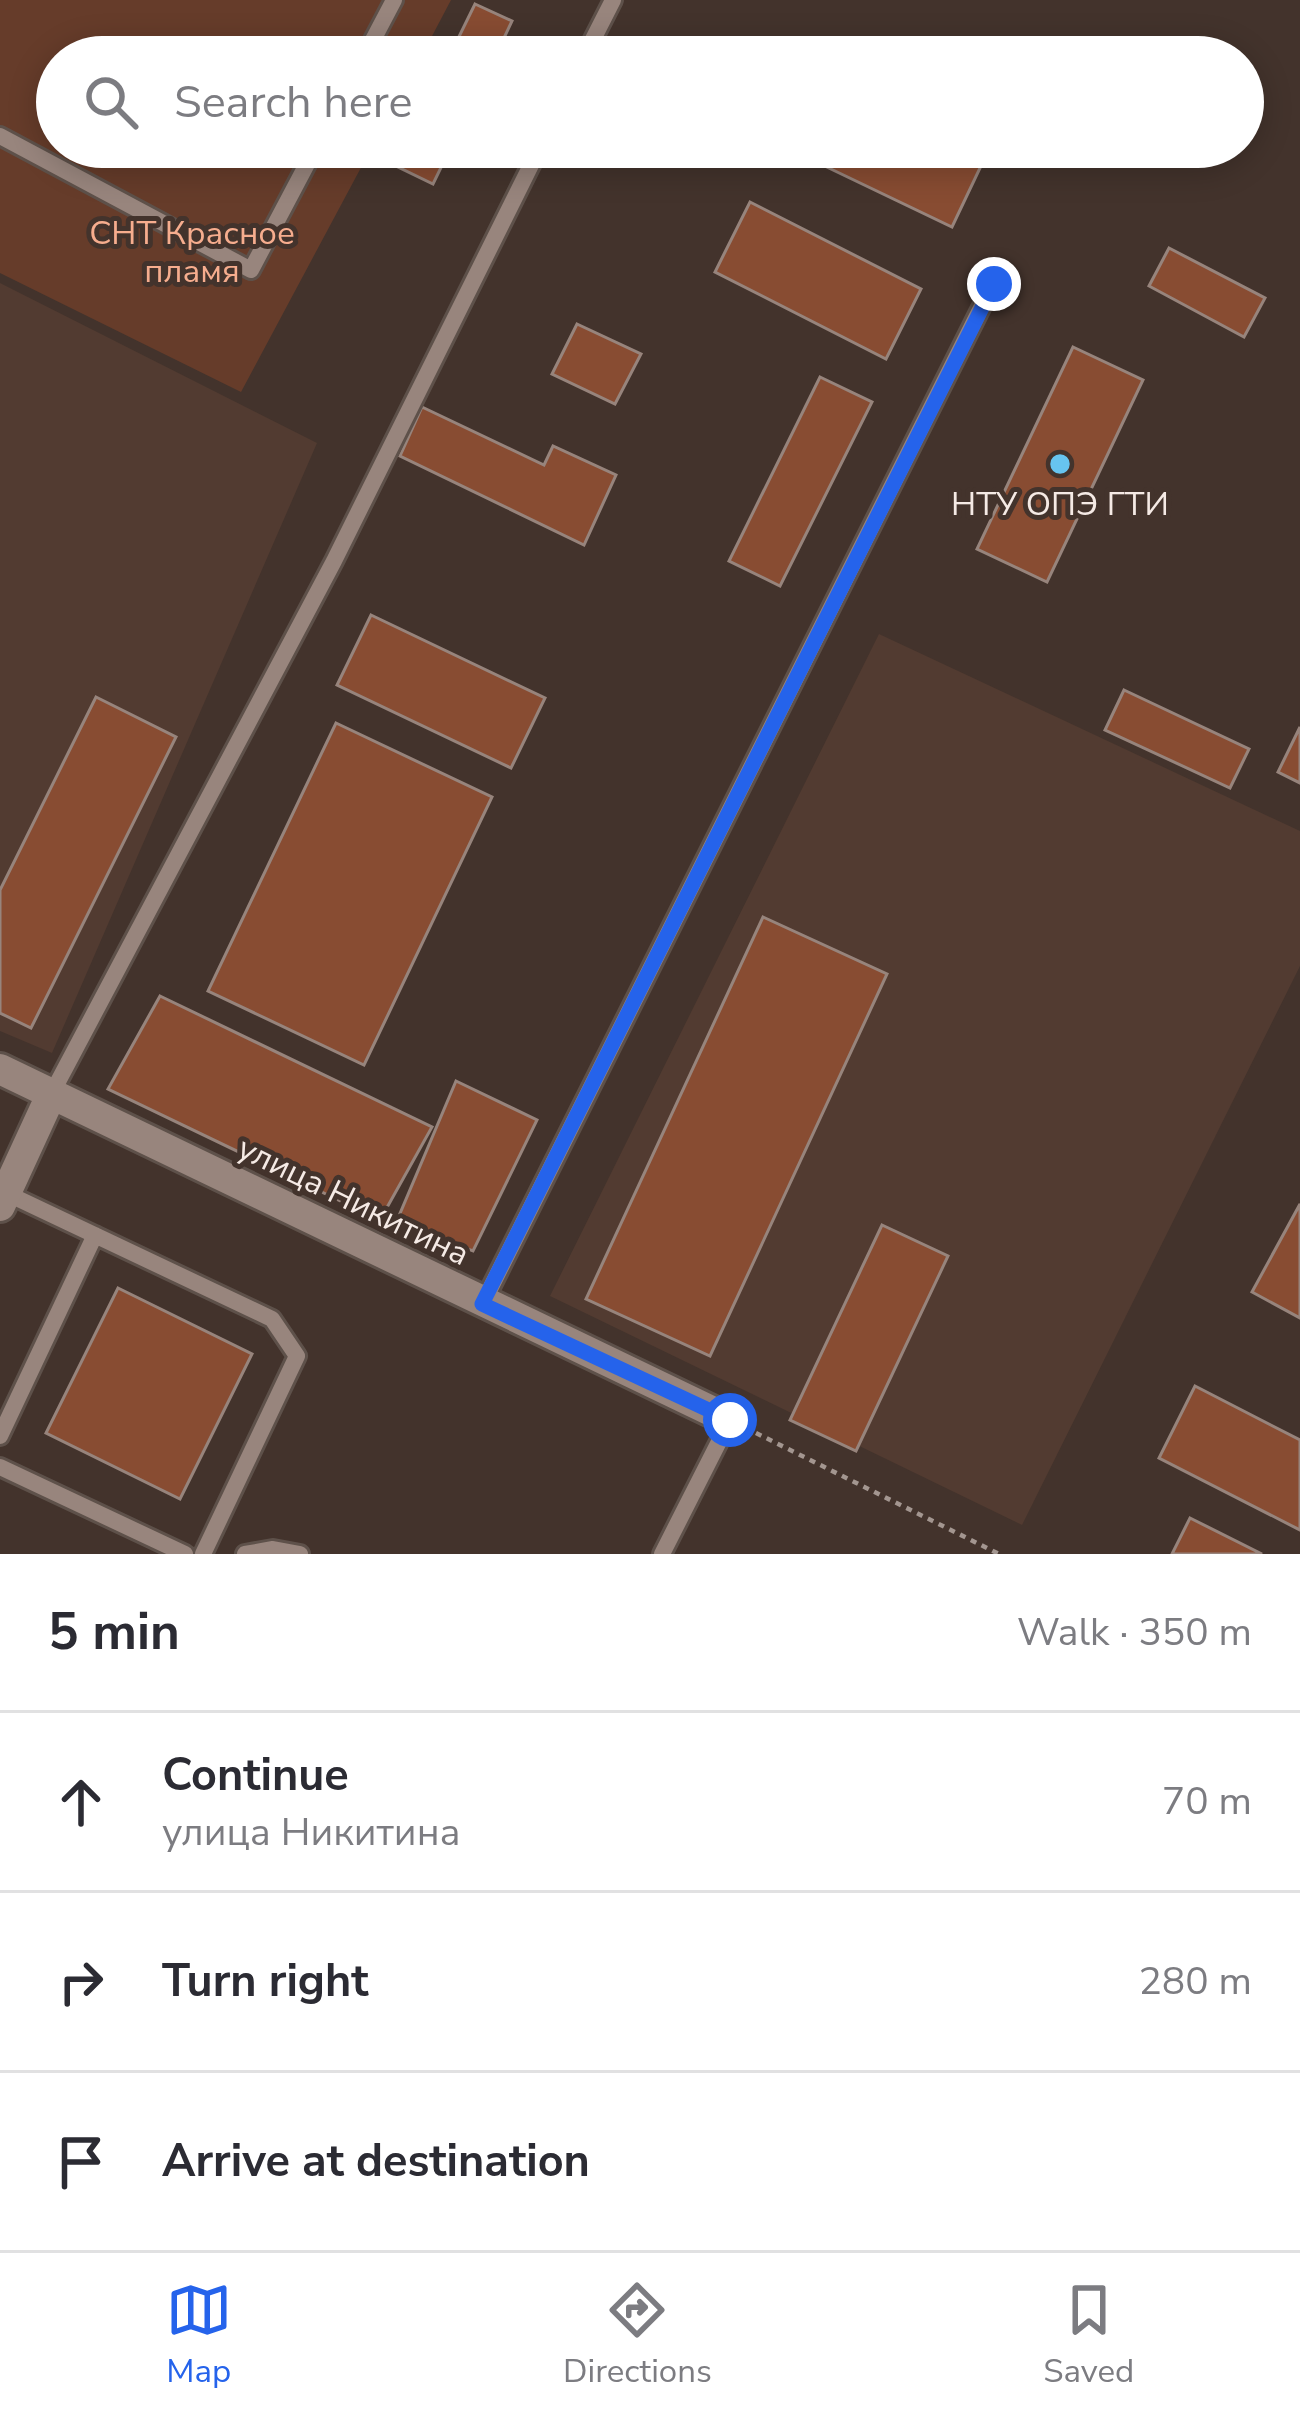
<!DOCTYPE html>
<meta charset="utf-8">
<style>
body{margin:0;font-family:"Nunito Sans",sans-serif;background:#f2f2f3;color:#2b2b33}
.stop{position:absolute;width:36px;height:36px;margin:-27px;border:9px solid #2563eb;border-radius:50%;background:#fff}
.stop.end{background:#2563eb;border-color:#fff;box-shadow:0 3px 12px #0008}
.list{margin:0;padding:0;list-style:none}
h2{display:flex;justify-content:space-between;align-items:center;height:156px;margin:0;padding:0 48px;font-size:51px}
h2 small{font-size:39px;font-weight:400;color:#7c7c81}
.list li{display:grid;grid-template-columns:78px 1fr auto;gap:36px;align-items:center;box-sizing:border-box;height:180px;padding:0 48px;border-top:3px solid #e1e1e2}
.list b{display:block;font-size:45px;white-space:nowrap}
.list p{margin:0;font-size:39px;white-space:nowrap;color:#7c7c81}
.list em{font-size:39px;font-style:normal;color:#7c7c81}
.icon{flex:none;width:66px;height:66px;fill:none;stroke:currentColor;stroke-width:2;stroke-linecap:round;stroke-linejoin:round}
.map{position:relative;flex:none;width:1300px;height:1554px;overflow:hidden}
.search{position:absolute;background:#fff;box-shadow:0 6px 30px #0003;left:36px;right:36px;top:36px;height:132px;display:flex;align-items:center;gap:30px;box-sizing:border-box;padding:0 42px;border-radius:66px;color:#7c7c81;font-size:45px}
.sheet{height:696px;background:#fff}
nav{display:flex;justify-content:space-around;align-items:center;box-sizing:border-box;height:168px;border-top:3px solid #e1e1e2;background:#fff;font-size:33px;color:#7c7c81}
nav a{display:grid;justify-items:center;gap:6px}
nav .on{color:#2563eb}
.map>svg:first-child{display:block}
</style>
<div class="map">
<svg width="1300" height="1554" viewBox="0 0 1300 1554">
<rect width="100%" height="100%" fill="#43332c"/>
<!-- built -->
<path fill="#523b31" d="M0 283 317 443 52 1053 0 1031Z
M879 634 1300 831V966L1022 1525 550 1296Z"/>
<!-- green -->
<path fill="#663c2a" d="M0 0H451L421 57H57V147H372L241 392 0 273Z"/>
<!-- building -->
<path fill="#884c32" stroke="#97847c" stroke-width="3" d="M475 4 512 21 495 57H449Z
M406 147H451L433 184 396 166Z
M785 147H990L952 227Z
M750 202 921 289 886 359 715 272Z
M1169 248 1265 298 1244 337 1149 286Z
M577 324 641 354 615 404 552 374Z
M1073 347 1143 380 1047 582 977 549Z
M820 377 872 402 780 586 729 561Z
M422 407 544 465 553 446 616 475 584 545 400 456Z
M371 615 545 698 511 768 337 685Z
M1124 690 1249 749 1230 788 1105 730Z
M96 697 176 737 31 1028 0 1013V890Z
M336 723 492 797 364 1065 208 991Z
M1300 727V783L1278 772Z
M763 917 887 974 710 1356 586 1299Z
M160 996 432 1127 380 1220 108 1089Z
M456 1081 537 1120 473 1251 396 1223Z
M1300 1204V1318L1252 1292Z
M882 1225 948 1256 856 1451 790 1420Z
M118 1288 252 1354 180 1499 46 1433Z
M1195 1386 1300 1440V1530L1159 1458Z
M1190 1518 1262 1554H1172Z"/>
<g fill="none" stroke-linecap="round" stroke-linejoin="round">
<defs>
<path id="service" d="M364 57 394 0
M584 57 613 0
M0 136 251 270 316 147
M52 1093 334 561 540 147
M6 1193 272 1319 297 1356 203 1554
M483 1303 993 284
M0 1436 95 1235
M0 1467 185 1554
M245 1554 273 1549 300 1554
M662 1554 730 1420"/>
<path id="minor" d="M0 1069 730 1420
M0 1206 52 1093"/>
</defs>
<!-- service casing -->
<use href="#service" stroke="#5e514a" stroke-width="22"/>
<!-- minor casing -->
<use href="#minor" stroke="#5e514a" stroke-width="36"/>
<!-- path -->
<path stroke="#a39690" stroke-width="4.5" stroke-dasharray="6 6" stroke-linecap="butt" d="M756 1433 999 1554"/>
<!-- service -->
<use href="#service" stroke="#98857d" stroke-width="16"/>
<!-- minor -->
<use href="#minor" stroke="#98857d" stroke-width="30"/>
</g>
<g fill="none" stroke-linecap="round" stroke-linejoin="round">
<!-- route -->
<path stroke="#2563eb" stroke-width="15" d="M730 1420 482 1304 994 284"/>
</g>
<!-- markers -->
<circle fill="#67c4ef" stroke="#43332c" stroke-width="4.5" cx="1060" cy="464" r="12"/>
<g text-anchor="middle" stroke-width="10" stroke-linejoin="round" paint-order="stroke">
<!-- park labels -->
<g font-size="33" fill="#f6ad8e" stroke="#43332c">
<text x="192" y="244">СНТ Красное<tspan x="192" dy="38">пламя</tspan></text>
</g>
<!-- poi labels -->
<g font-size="33" fill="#f5eae5" stroke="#43332c">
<text x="1060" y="515">НТУ ОПЭ ГТИ</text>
</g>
<!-- street labels -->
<g font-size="33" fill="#f5eae5" stroke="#43332c">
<text transform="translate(354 1200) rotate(26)" y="12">улица Никитина</text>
</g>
</g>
</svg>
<div class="stop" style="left:730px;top:1420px"></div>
<div class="stop end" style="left:994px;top:284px"></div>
<div class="search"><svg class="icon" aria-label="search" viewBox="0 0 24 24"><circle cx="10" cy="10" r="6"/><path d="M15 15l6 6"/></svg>Search here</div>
</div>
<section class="sheet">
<h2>5 min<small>Walk · 350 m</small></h2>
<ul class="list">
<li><svg class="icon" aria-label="ahead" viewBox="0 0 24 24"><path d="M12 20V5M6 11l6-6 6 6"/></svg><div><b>Continue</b><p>улица Никитина</p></div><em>70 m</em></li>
<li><svg class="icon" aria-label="right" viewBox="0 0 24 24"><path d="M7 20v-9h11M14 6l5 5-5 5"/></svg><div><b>Turn right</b></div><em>280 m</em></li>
<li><svg class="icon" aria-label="arrive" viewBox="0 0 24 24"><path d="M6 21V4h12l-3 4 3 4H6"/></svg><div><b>Arrive at destination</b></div></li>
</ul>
</section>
<nav>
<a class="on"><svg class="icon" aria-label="map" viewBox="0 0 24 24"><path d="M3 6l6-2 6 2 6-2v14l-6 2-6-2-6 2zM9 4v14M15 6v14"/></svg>Map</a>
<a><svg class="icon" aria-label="directions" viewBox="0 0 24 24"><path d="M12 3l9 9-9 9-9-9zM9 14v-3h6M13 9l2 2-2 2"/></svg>Directions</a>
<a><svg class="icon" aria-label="saved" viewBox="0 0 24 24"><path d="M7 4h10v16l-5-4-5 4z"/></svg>Saved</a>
</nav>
